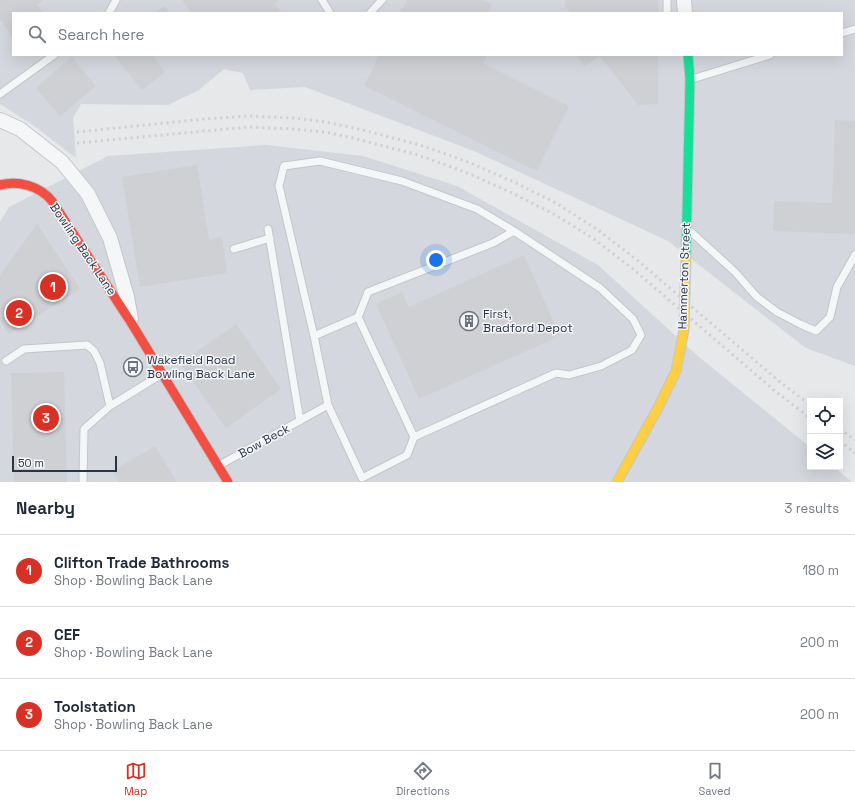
<!DOCTYPE html>
<meta charset="utf-8">
<style>
body{margin:0;font-family:"Space Grotesk",sans-serif;background:#f2f2f3;color:#1f2937}
.controls{position:absolute;right:12px;bottom:12px;display:grid;overflow:hidden;border-radius:0px;box-shadow:0 4px 16px #0002}
.controls button{width:36px;height:36px;display:grid;place-items:center;padding:0;border:0;border-bottom:1px solid #e0e1e3;background:#fff;color:#1f2937;font:20px sans-serif}
.scale{position:absolute;left:12px;bottom:10px;width:105px;box-sizing:border-box;padding-left:4px;border:2px solid #2b3445;border-top:0;font-size:11px;line-height:14px;white-space:nowrap;color:#2b3445;-webkit-text-stroke:3px #f4f6f9;paint-order:stroke}
.you{position:absolute;left:436px;top:260px;width:14px;height:14px;margin:-10px;border:3px solid #fff;border-radius:50%;background:#1a73e8;box-shadow:0 0 0 6px #1a73e833}
.badge{display:grid;place-items:center;width:26px;height:26px;border-radius:50%;background:#d93025;color:#fff;font-size:13px;font-weight:700}
.pin{position:absolute;translate:-50% -50%;border:2px solid #fff;box-shadow:0 1px 4px #0006}
.list{margin:0;padding:0;list-style:none}
h2{display:flex;justify-content:space-between;align-items:center;height:52px;margin:0;padding:0 16px;font-size:17px}
h2 small{font-size:13px;font-weight:400;color:#747a83}
.list li{display:grid;grid-template-columns:26px 1fr auto;gap:12px;align-items:center;box-sizing:border-box;height:72px;padding:0 16px;border-top:1px solid #e0e1e3}
.list b{display:block;font-size:15px;white-space:nowrap}
.list p{margin:0;font-size:13px;white-space:nowrap;color:#747a83}
.list em{font-size:13px;font-style:normal;color:#747a83}
.icon{flex:none;width:22px;height:22px;fill:none;stroke:currentColor;stroke-width:2;stroke-linecap:round;stroke-linejoin:round}
.map{position:relative;flex:none;width:855px;height:482px;overflow:hidden}
.search{position:absolute;background:#fff;box-shadow:0 4px 16px #0002;left:12px;right:12px;top:12px;height:44px;display:flex;align-items:center;gap:10px;box-sizing:border-box;padding:0 14px;border-radius:0px;color:#747a83;font-size:15px}
.sheet{height:268px;background:#fff}
nav{display:flex;justify-content:space-around;align-items:center;box-sizing:border-box;height:56px;border-top:1px solid #e0e1e3;background:#fff;font-size:11px;color:#747a83}
nav a{display:grid;justify-items:center;gap:2px}
nav .on{color:#d93025}
.map>svg:first-child{display:block}
</style>
<div class="map">
<svg width="855" height="482" viewBox="0 0 855 482">
<rect width="100%" height="100%" fill="#e6e8ea"/>
<!-- built -->
<path fill="#d4d7dd" fill-rule="evenodd" d="M0 0H855V366L806 348 668 241 474 151 305 87 250 90 243 73 224 69 199 90 168 105 81 104 73 118 76 158 33 125 0 104ZM13 13H842V55H13Z
M266 145 363 156 457 186 598 265 699 357 810 447V467H834L852 482H0V222L9 207 108 156Z"/>
<!-- building -->
<path fill="#ced0d3" d="M0 0H44L37 5 43 13H13V37L0 20Z
M182 0H279L275 4 280 13H192Z
M407 0H484L492 4 488 13H400Z
M565 0H658V13H571L564 5Z
M165 6 169 13H154Z
M114 55H152L165 72 142 90Z
M379 55H487L483 63 569 106 537 171 364 86Z
M576 55H658V104L638 105 600 56 584 66Z
M72 57 96 86 60 116 36 88Z
M835 120 855 121V234L773 231 774 201 832 203Z
M197 165 209 240 222 237 227 273 140 287 122 177Z
M37 224 80 289 9 334 0 320V275Z
M524 255 560 336 419 399 376 304 402 292 409 307Z
M236 324 281 389 226 428 180 363Z
M64 372 67 482H14L11 373Z
M155 446 177 482H119L113 471Z"/>
<g fill="none" stroke-linecap="round" stroke-linejoin="round">
<defs>
<path id="lane" d="M322 0 330 13
M667 0V13
M109 13 116 0
M370 13 382 0
M842 33 855 29
M692 79 770 55
M0 94 54 55
M268 229 300 421
M689 230 735 272 757 297 777 312 800 324 816 331 830 317 837 287 855 255
M234 249 270 238
M358 317 414 437
M314 336 358 317 368 292 493 243 514 231 600 288 633 319 641 335 632 350 601 366 569 375 556 373 414 437 407 455 362 478 328 405 314 336 279 186 284 166 320 161 402 181 477 209 514 231
M6 361 24 349 87 345 94 351 100 363 110 406 162 374
M218 466 328 405
M83 482 84 429 110 406"/>
<path id="street" d="M684 0 685 13
M0 120 20 129 62 162 88 194 110 238 127 297 131 319"/>
<path id="fast" d="M686 256 690 79 688 55"/>
<path id="slow" d="M617 482 658 408 676 371 684 330 686 256"/>
<path id="jam" d="M0 185C18 180 40 186 52 201L132 324 228 482"/>
</defs>
<!-- lane casing -->
<use href="#lane" stroke="#c4c6c8" stroke-width="9"/>
<!-- street casing -->
<use href="#street" stroke="#c4c6c8" stroke-width="16"/>
<!-- fast casing -->
<use href="#fast" stroke="#c4c6c8" stroke-width="11"/>
<!-- slow casing -->
<use href="#slow" stroke="#c4c6c8" stroke-width="11"/>
<!-- jam casing -->
<use href="#jam" stroke="#c4c6c8" stroke-width="11"/>
<!-- lane -->
<use href="#lane" stroke="#f5f6f7" stroke-width="7"/>
<!-- street -->
<use href="#street" stroke="#f5f6f7" stroke-width="14"/>
<!-- fast -->
<use href="#fast" stroke="#16e098" stroke-width="9"/>
<!-- slow -->
<use href="#slow" stroke="#ffcf43" stroke-width="9"/>
<!-- jam -->
<use href="#jam" stroke="#f24e42" stroke-width="9"/>
<!-- rail -->
<path stroke="#cecfd2" stroke-width="3" stroke-dasharray="2 4" stroke-linecap="butt" d="M77 132 205 119 248 116 294 118 325 122 355 128 420 145 468 162 514 182 556 203 598 230 637 260 780 382 810 405
M77 143 248 127 293 129 324 132 353 138 418 155 465 172 510 192 552 213 594 239 633 269 775 391 810 418
M840 429 855 440
M840 441 855 453"/>
</g>
<!-- icons -->
<defs>
<symbol id="building-ring" viewBox="-11 -11 22 22"><circle r="9.5" fill="#f4f6f9" stroke="#6c737f" stroke-width="1.5"/><path d="M-4-6H4V6H1V3H-1V6H-4ZM-2.5-4.3h1.7v1.8h-1.7ZM.8-4.3h1.7v1.8H.8ZM-2.5-1h1.7V.8h-1.7ZM.8-1h1.7V.8H.8Z" fill="#6c737f"/></symbol>
<symbol id="bus-ring" viewBox="-11 -11 22 22"><circle r="9.5" fill="#f4f6f9" stroke="#6c737f" stroke-width="1.5"/><path d="M-5-6H5V4H4V6H2V4H-2V6H-4V4H-5ZM-3.5-4V0h7V-4ZM-3.5 1.2v1.5H-2V1.2ZM2 1.2v1.5H3.5V1.2Z" fill="#6c737f"/></symbol>
</defs>
<g fill-rule="evenodd">
<use href="#building-ring" x="458" y="310" width="22" height="22"/>
<use href="#bus-ring" x="122" y="356" width="22" height="22"/>
</g>
<g text-anchor="middle" stroke-width="3" stroke-linejoin="round" paint-order="stroke">
<!-- street labels -->
<g font-size="12" fill="#2b3445" stroke="#f4f6f9">
<text transform="translate(83 249) rotate(56)" y="4">Bowling Back Lane</text>
<text transform="translate(684 276) rotate(-88)" y="4">Hammerton Street</text>
<text transform="translate(264 441) rotate(-29)" y="4">Bow Beck</text>
</g>
<!-- poi labels -->
<g font-size="12" fill="#2b3445" stroke="#f4f6f9" text-anchor="start">
<text x="483" y="318">First,<tspan x="483" dy="14">Bradford Depot</tspan></text>
<text x="147" y="364">Wakefield Road<tspan x="147" dy="14">Bowling Back Lane</tspan></text>
</g>
</g>
</svg>
<div class="controls">
<button><svg class="icon" aria-label="locate" viewBox="0 0 24 24"><circle cx="12" cy="12" r="6"/><path d="M12 2v4M12 18v4M2 12h4M18 12h4"/></svg></button>
<button><svg class="icon" aria-label="layers" viewBox="0 0 24 24"><path d="M12 4l9 5-9 5-9-5zM3 14l9 5 9-5"/></svg></button>
</div>
<div class="scale">50 m</div>
<div class="you"></div>
<div class="pin badge" style="left:53px;top:287px">1</div>
<div class="pin badge" style="left:19px;top:313px">2</div>
<div class="pin badge" style="left:46px;top:418px">3</div>
<div class="search"><svg class="icon" aria-label="search" viewBox="0 0 24 24"><circle cx="10" cy="10" r="6"/><path d="M15 15l6 6"/></svg>Search here</div>
</div>
<section class="sheet">
<h2>Nearby<small>3 results</small></h2>
<ul class="list">
<li><span class="badge">1</span><div><b>Clifton Trade Bathrooms</b><p>Shop · Bowling Back Lane</p></div><em>180 m</em></li>
<li><span class="badge">2</span><div><b>CEF</b><p>Shop · Bowling Back Lane</p></div><em>200 m</em></li>
<li><span class="badge">3</span><div><b>Toolstation</b><p>Shop · Bowling Back Lane</p></div><em>200 m</em></li>
</ul>
</section>
<nav>
<a class="on"><svg class="icon" aria-label="map" viewBox="0 0 24 24"><path d="M3 6l6-2 6 2 6-2v14l-6 2-6-2-6 2zM9 4v14M15 6v14"/></svg>Map</a>
<a><svg class="icon" aria-label="directions" viewBox="0 0 24 24"><path d="M12 3l9 9-9 9-9-9zM9 14v-3h6M13 9l2 2-2 2"/></svg>Directions</a>
<a><svg class="icon" aria-label="saved" viewBox="0 0 24 24"><path d="M7 4h10v16l-5-4-5 4z"/></svg>Saved</a>
</nav>
